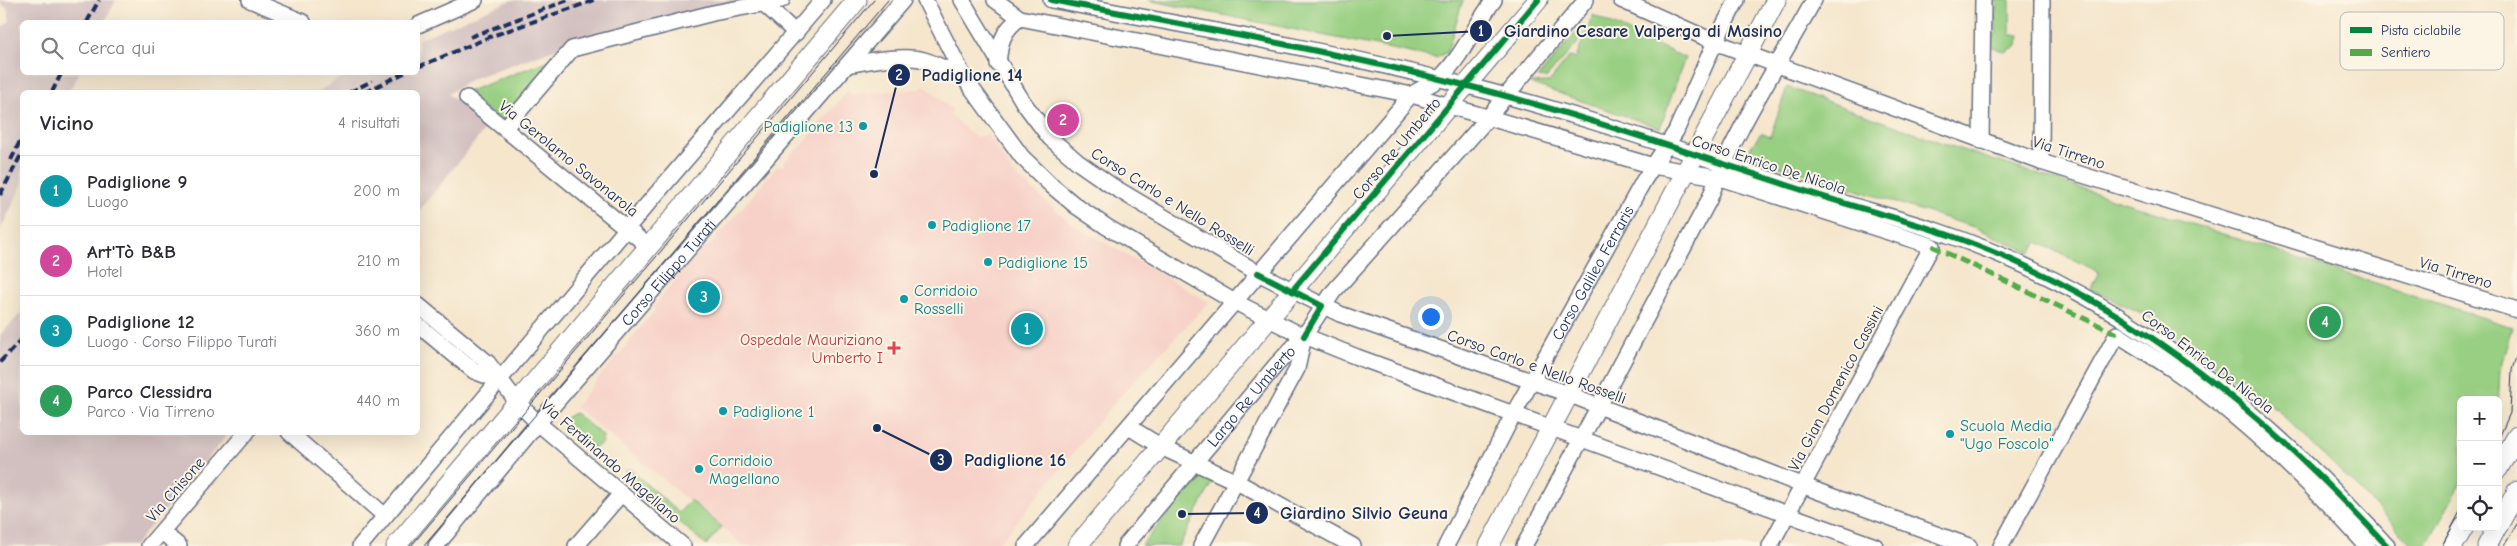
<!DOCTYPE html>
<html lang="it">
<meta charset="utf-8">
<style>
body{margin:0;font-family:"Comic Neue",sans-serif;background:#f2f2f3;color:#2b2b33}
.controls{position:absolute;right:15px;bottom:15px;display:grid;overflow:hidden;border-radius:8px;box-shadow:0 5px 20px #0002}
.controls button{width:45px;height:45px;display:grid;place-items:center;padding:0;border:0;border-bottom:1px solid #e1e1e2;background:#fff;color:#2b2b33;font:25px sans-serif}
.you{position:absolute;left:1430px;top:316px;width:18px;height:18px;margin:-12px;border:4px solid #fff;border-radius:50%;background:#1a73e8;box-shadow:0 0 0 8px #1a73e833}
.badge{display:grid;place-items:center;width:32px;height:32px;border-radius:50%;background:#b45309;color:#fff;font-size:16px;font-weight:700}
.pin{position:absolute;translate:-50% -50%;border:2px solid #fff;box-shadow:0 1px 5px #0006}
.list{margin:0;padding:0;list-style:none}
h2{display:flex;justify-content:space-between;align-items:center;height:65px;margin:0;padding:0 20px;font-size:21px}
h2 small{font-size:16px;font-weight:400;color:#7c7c81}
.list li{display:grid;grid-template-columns:32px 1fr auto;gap:15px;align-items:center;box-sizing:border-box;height:70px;padding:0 20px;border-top:1px solid #e1e1e2}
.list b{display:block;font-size:19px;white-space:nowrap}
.list p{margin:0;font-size:16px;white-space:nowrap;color:#7c7c81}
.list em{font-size:16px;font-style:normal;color:#7c7c81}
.icon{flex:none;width:28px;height:28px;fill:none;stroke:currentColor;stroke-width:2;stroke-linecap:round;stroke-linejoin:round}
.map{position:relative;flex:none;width:2517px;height:546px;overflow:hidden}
.search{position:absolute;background:#fff;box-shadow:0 5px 20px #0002;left:20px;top:20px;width:400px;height:55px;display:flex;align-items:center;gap:12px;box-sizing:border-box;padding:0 18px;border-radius:8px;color:#7c7c81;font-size:19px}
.panel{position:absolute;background:#fff;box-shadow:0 5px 20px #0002;left:20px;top:90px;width:400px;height:345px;border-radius:8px}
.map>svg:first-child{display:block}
</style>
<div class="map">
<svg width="2517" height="546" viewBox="0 0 2517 546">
<rect width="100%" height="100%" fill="#fcf5e5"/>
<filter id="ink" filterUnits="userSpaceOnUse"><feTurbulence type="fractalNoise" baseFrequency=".02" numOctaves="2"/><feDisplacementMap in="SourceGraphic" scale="10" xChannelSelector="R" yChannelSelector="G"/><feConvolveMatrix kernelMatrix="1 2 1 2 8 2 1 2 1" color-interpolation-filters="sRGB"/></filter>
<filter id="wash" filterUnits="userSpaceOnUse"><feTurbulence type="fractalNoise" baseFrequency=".0096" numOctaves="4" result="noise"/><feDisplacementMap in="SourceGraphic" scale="20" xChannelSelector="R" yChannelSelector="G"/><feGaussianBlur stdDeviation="1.12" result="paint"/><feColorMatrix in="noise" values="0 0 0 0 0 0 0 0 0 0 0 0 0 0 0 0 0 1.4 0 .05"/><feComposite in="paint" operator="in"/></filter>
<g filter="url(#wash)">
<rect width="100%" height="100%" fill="#f5e6cc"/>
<!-- built -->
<path fill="#f7d1c8" d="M924 85 953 110 950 115 975 137 988 134 1013 173 1075 226 1209 302 1115 402 997 546H744L575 407 655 310 653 307 704 246 708 248 778 165 781 167 794 151 802 146 847 91 852 94 920 89Z"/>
<!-- industrial -->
<path fill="#d2bfc0" d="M0 0H116L105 22H22V72L79 73 69 92H22V185L0 231V29L10 21 7 8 0 4Z
M512 0H752L569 44 471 79 448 94 487 127 418 212V92H317L350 73 418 72V39Z
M22 312V432L229 433 134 546H0V335Z"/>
<!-- green -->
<path fill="#98cf82" stroke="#5a7f70" d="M1148 0H1463L1447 52 1436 58Z
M1996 0H2010V35H2019L2017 46 2004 52 1989 45 1987 35H1996Z
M1593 15 1685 58 1660 128 1529 83 1549 82 1569 57 1576 58Z
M1583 25 1577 44 1546 78 1538 77Z
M563 55 504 124 464 93Z
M1787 87 1965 151 2512 327 2500 369 2498 409V400H2461V482L2426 546H2413L2358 488 2276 409 2148 316 2090 289 2099 272 2037 242 2031 253 1977 228 1745 155 1761 133 1770 137Z
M575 413 603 436 601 444 593 448 564 425 567 417Z
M630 469 679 513 690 500 722 527 706 545 625 475V471Z
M1200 476 1213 482 1179 546H1141Z"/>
</g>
<g filter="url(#ink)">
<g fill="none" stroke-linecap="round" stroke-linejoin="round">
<defs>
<g id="minor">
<path d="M250 0 303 22"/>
<path d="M925 0 965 79 1022 157 1052 186 1076 206 1107 227 1233 301 1295 332 1357 357 1875 546"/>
<path d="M962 0 1023 102 1050 138 1079 163 1112 186 1258 273 1340 314 1568 394 1820 492 1969 546"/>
<path d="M995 0 1020 18 1412 95 1653 166 1717 177 1932 246 1770 546"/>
<path d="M1051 0C1189 26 1328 50 1464 85 1576 113 1686 152 1796 188 1843 204 1891 216 1937 231 2009 255 2080 290 2143 332 2234 392 2314 466 2387 546"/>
<path d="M1621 0 1715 42 2041 162 2517 310"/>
<path d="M763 3 796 33"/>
<path d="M418 25 475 0"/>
<path d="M998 64C1000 43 1002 31 1020 18"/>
<path d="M847 65C867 61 904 54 924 60 938 64 949 72 963 75"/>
<path d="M467 98 648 246"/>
<path d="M505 128 572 49 713 13 782 0"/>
<path d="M1981 141 1983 0"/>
<path d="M2041 162 2042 0"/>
<path d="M418 305 488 363 517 402 538 423 683 546"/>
<path d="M418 325 474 371 500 381"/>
<path d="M1129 427 1163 448 1237 482 1353 546"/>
<path d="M289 432 385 516"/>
<path d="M162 532 179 546"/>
<path d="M149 546 247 432"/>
<path d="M360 546 627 228 823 0"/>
<path id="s1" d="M436 546 538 423 903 0"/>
<path d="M576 546 621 494"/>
<path d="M1026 546 1401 107C1404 103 1408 98 1411 95 1420 88 1433 85 1441 77 1464 54 1475 25 1494 0"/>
<path id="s2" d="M1125 546 1276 365 1304 336 1333 292 1480 127 1586 0"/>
<path d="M1201 546 1297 369 1304 336"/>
<path id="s3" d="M1446 546 1514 413 1644 180 1676 131 1715 42 1737 0"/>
<path d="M1524 546 1709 200C1735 129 1778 66 1814 0"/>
<path d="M2001 546 2117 334C2135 346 2154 357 2172 369 2243 417 2310 483 2367 546"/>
</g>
<path id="major" d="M2498 469 2517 436
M2498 526 2517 491
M396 546 857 0
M1077 546 1538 0
M1489 546 1776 0
M2453 546 2464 527
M2487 546 2497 527"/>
</defs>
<!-- minor casing -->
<use href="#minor" stroke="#676f84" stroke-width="18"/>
<!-- major casing -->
<use href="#major" stroke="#676f84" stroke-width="21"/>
<!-- minor -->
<use href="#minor" stroke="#fff" stroke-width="15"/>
<!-- major -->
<use href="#major" stroke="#fff" stroke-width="19"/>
<!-- tram -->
<path stroke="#1b2f5e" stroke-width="1" d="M2498 440 2510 413 2512 370 2517 354
M411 546 874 0
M424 546 888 0
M2442 546 2461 510
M2504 546 2517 524"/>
<!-- rail -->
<path stroke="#1b2f5e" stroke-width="4" stroke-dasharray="8 4" stroke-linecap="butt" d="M87 22 99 0
M470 37 568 0
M418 67 492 36 595 0
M52 92 62 72
M350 92 372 81
M365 92 406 72
M11 160 22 137
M0 195 22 153
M0 362 22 339"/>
<!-- quiet -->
<path stroke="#52ab49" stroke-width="5" stroke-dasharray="10 5" stroke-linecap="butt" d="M1932 246 2117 334"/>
<defs>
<path id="cycleway" d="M1051 0C1189 26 1328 50 1464 85 1576 113 1686 152 1796 188 1843 204 1891 216 1937 231 2009 255 2080 290 2143 332 2234 392 2314 466 2387 546
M1258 273 1322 306 1304 336
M1292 291 1538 0"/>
</defs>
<!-- cycleway casing -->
<use href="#cycleway" stroke="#fcf5e5" stroke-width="9"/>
<!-- cycleway -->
<use href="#cycleway" stroke="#00873e" stroke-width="6"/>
</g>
</g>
<!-- markers -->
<g fill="#0f9aa8" stroke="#fcf5e5" stroke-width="2">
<circle cx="863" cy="126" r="5"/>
<circle cx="932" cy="225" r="5"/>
<circle cx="988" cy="262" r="5"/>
<circle cx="904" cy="299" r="5"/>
<circle cx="723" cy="411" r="5"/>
<circle cx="1950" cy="434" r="5"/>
<circle cx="699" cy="469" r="5"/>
</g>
<path fill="#e0444e" stroke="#fcf5e5" stroke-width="2" d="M891.5 340.5h5v5h5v5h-5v5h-5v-5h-5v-5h5z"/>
<g text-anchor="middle" stroke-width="4" stroke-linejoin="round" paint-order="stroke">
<!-- culture labels -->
<g font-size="16" fill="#0d838f" stroke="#fcf5e5" text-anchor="start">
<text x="853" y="132" text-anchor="end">Padiglione 13</text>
<text x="942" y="231">Padiglione 17</text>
<text x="998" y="268">Padiglione 15</text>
<text x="914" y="296">Corridoio<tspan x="914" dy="18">Rosselli</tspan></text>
<text x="733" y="417">Padiglione 1</text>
<text x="1960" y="431">Scuola Media<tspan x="1960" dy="18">"Ugo Foscolo"</tspan></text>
<text x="709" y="466">Corridoio<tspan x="709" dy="18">Magellano</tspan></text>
</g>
<!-- street labels -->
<g font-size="16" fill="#1b2f5e" stroke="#fcf5e5">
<text transform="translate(1396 148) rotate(-50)" y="6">Corso Re Umberto</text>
<text transform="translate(2069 152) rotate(18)" y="6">Via Tirreno</text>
<text transform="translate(569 158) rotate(39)" y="6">Via Gerolamo Savonarola</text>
<text transform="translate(1769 164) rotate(18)" y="6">Corso Enrico De Nicola</text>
<text transform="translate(1173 201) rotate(32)" y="6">Corso Carlo e Nello Rosselli</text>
<text dy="6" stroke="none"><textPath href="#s1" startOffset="359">Corso Filippo Turati</textPath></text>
<text transform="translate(2456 272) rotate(17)" y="6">Via Tirreno</text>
<text dy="6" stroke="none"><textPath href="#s3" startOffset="310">Corso Galileo Ferraris</textPath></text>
<text transform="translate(2208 361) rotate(37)" y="6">Corso Enrico De Nicola</text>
<text transform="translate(1537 366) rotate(20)" y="6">Corso Carlo e Nello Rosselli</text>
<text transform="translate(1835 388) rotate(-62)" y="6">Via Gian Domenico Cassini</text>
<text dy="6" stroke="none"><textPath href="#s2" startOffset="196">Largo Re Umberto</textPath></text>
<text transform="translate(611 461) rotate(41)" y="6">Via Ferdinando Magellano</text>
<text transform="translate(175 489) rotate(-49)" y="6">Via Chisone</text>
</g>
<!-- health labels -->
<g font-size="16" fill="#be3a42" stroke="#fcf5e5" text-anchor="end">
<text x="883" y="345">Ospedale Mauriziano<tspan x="883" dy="18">Umberto I</tspan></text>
</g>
</g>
<!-- legend -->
<rect x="2340" y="12" width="164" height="58" rx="8" fill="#fcf5e5" stroke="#b8babc" stroke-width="1"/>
<rect x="2350" y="27" width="22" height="6" fill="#00873e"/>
<rect x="2350" y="49" width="22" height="7" fill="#52ab49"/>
<g font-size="14" fill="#1b2f5e">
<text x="2381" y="35">Pista ciclabile</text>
<text x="2381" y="57">Sentiero</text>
</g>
<!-- callouts -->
<path fill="none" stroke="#1b2f5e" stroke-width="2" d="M1387 36L1481 31M874 174L899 75M877 428L941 460M1182 514L1257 513"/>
<g fill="#1b2f5e" stroke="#fcf5e5" stroke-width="2">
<circle cx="1387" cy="36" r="5"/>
<circle cx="874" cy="174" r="5"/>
<circle cx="877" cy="428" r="5"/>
<circle cx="1182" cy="514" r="5"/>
<circle cx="1481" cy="31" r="12"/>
<circle cx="899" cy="75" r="12"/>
<circle cx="941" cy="460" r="12"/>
<circle cx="1257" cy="513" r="12"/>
</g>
<g font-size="15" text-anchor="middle" font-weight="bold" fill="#fff">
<text x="1481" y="36">1</text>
<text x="899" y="80">2</text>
<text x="941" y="465">3</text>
<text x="1257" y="518">4</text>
</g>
<g font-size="18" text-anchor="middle" font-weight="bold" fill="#1b2f5e" stroke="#fcf5e5" stroke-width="4" stroke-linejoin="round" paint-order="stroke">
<text x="1643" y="37">Giardino Cesare Valperga di Masino</text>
<text x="972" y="81">Padiglione 14</text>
<text x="1015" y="466">Padiglione 16</text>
<text x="1364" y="519">Giardino Silvio Geuna</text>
</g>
</svg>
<div class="controls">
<button>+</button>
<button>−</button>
<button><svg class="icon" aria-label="locate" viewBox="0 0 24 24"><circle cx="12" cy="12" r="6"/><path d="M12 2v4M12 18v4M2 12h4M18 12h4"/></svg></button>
</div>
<div class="you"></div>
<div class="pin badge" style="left:1027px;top:329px;background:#0f9aa8">1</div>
<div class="pin badge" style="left:1063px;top:120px;background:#d1479c">2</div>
<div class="pin badge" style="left:704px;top:297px;background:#0f9aa8">3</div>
<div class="pin badge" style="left:2325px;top:322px;background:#2e9e5b">4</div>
<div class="search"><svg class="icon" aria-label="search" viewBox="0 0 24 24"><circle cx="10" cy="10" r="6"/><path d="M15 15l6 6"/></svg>Cerca qui</div>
<section class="panel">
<h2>Vicino<small>4 risultati</small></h2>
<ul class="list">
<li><span class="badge" style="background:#0f9aa8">1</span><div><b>Padiglione 9</b><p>Luogo</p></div><em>200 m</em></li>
<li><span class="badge" style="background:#d1479c">2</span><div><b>Art'Tò B&amp;B</b><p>Hotel</p></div><em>210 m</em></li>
<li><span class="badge" style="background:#0f9aa8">3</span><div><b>Padiglione 12</b><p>Luogo · Corso Filippo Turati</p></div><em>360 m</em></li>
<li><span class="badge" style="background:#2e9e5b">4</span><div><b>Parco Clessidra</b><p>Parco · Via Tirreno</p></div><em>440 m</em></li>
</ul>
</section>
</div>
